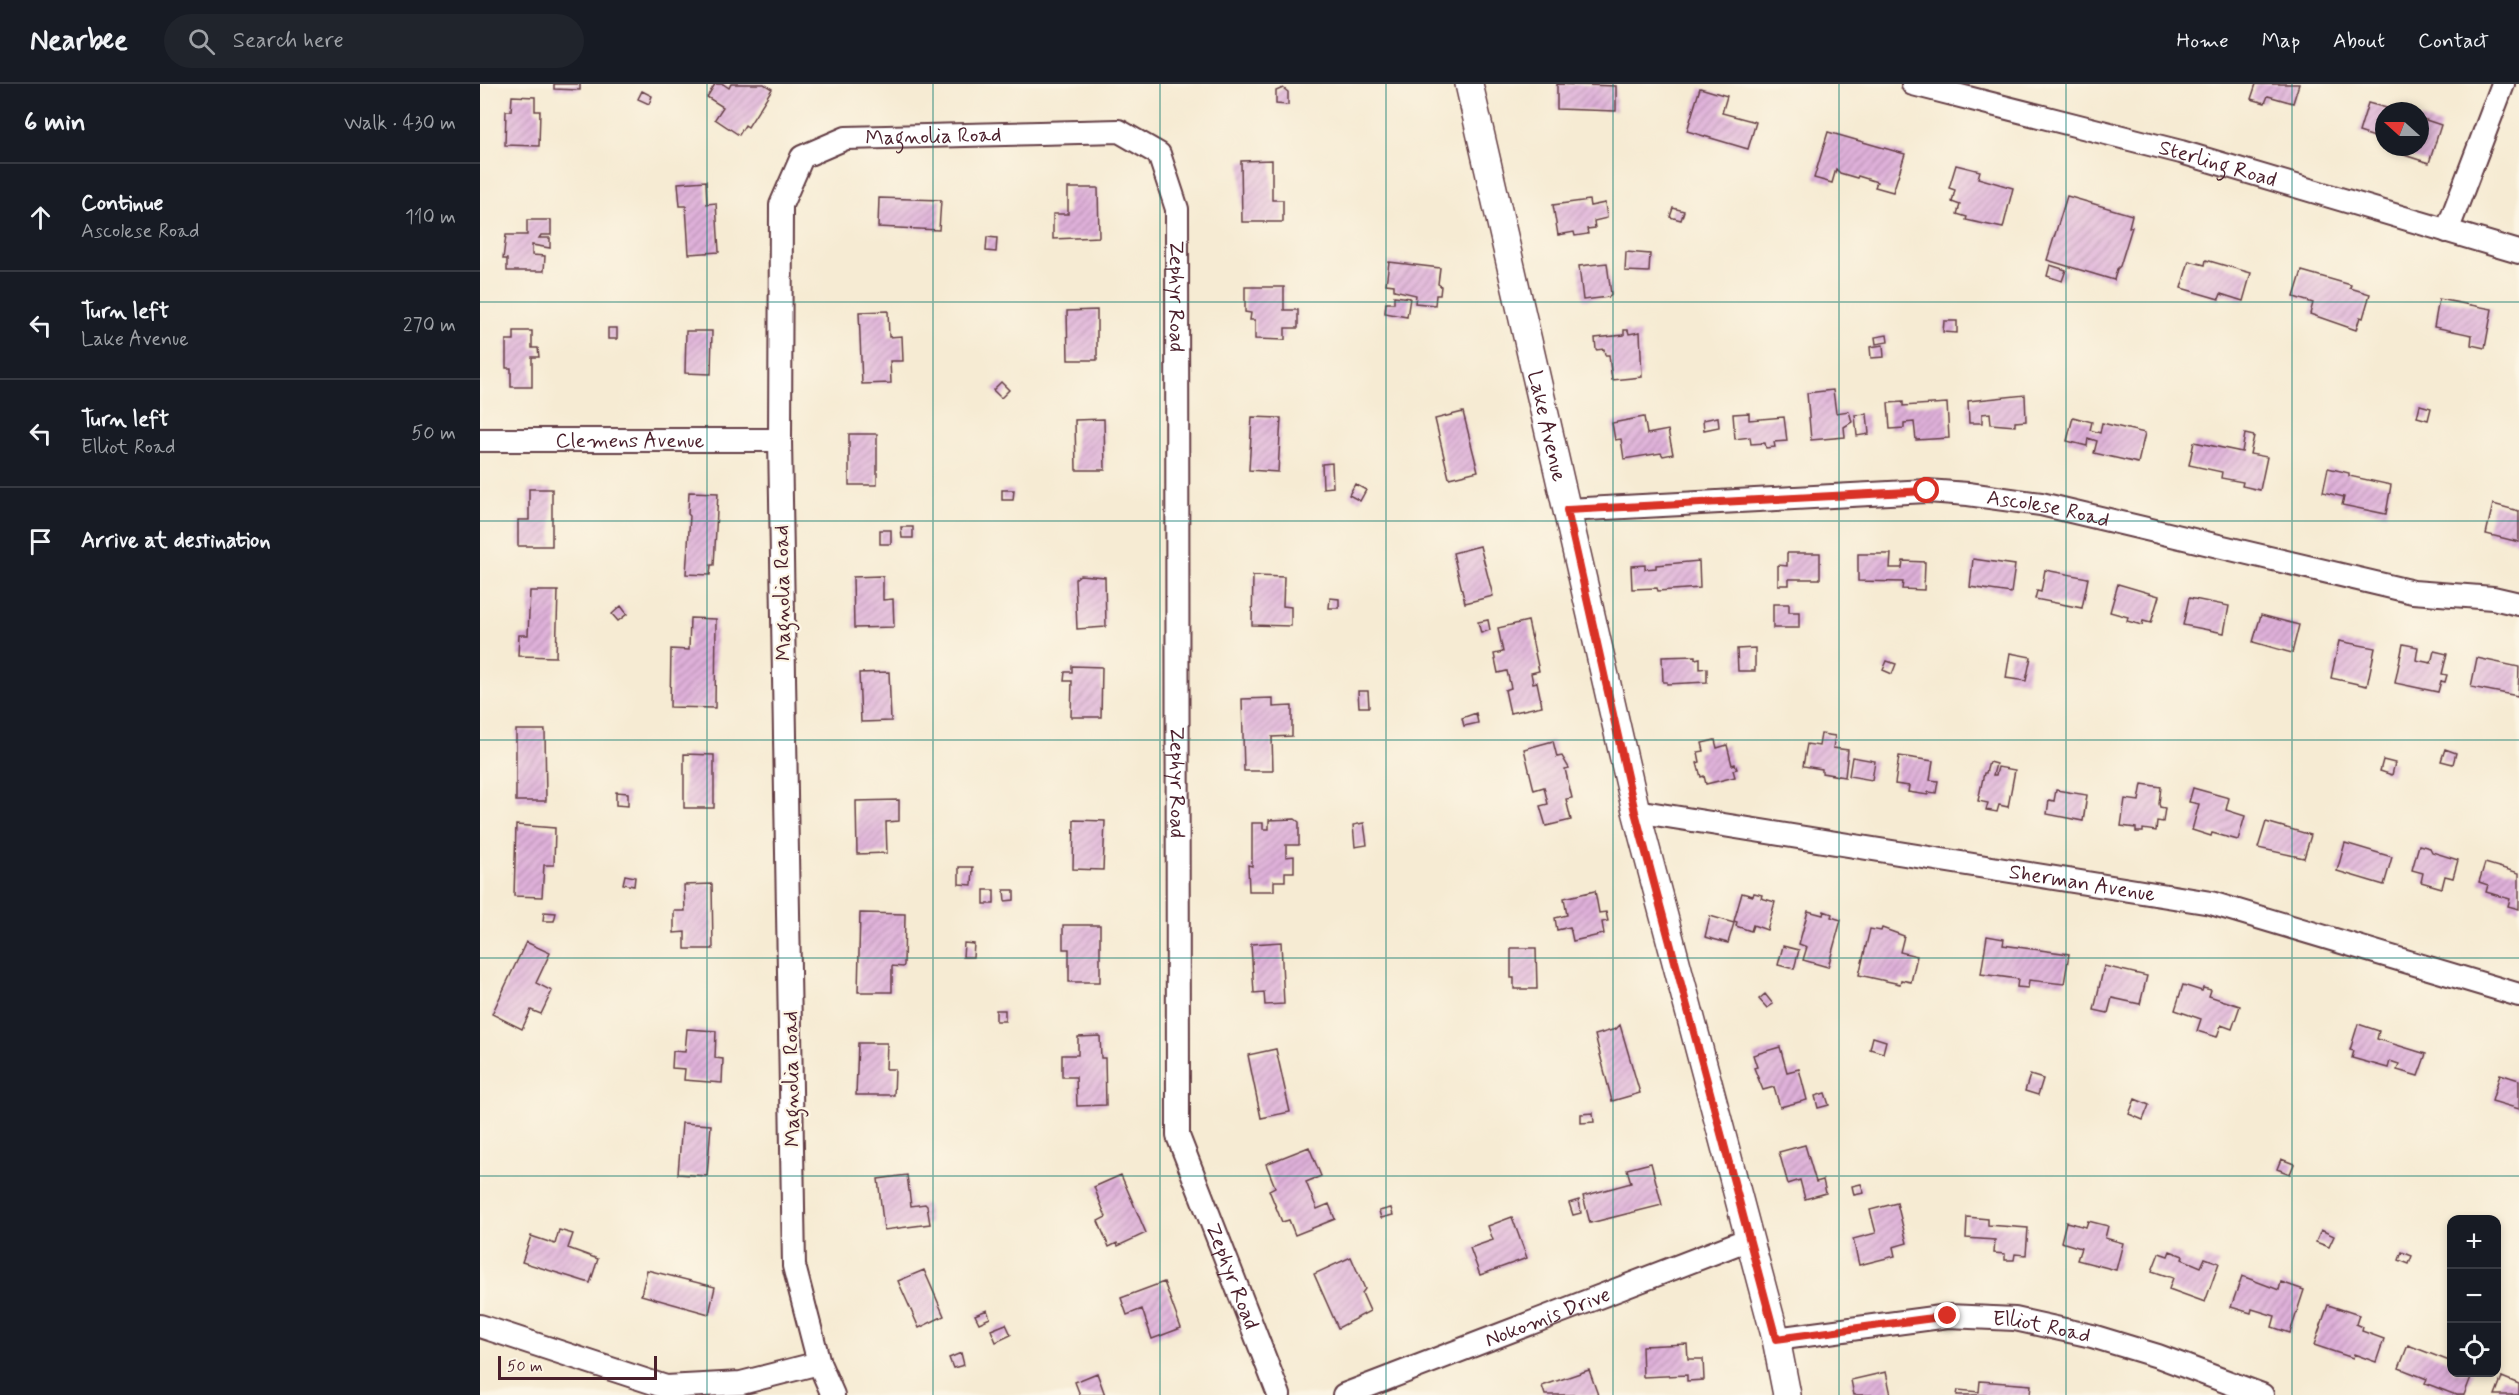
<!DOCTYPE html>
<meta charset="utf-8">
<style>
body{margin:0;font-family:Mynerve,sans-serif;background:#20242c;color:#f1f3f6}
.controls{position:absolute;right:18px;bottom:18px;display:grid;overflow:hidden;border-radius:12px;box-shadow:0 3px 9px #0003}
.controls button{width:54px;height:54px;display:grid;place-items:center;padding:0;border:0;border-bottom:2px solid #363941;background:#171b24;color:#f1f3f6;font:30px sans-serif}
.compass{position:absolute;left:1895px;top:18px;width:54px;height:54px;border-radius:50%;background:#171b24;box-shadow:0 3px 9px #0003;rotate:291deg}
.scale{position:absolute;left:18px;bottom:15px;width:159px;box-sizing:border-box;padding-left:6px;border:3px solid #4a1f2b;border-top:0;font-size:16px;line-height:21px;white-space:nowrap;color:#4a1f2b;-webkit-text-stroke:4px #fcf5e5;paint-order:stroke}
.stop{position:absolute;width:18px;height:18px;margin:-14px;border:4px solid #d93025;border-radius:50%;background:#fff}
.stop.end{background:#d93025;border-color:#fff;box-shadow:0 2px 6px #0008}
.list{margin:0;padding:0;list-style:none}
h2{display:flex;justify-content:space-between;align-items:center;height:78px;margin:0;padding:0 24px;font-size:26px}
h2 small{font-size:20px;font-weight:400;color:#9ea1a6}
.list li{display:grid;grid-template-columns:39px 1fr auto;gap:18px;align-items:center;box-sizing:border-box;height:108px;padding:0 24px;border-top:2px solid #363941}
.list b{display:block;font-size:22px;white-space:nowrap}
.list p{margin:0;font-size:20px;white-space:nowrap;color:#9ea1a6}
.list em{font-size:20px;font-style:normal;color:#9ea1a6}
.icon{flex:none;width:33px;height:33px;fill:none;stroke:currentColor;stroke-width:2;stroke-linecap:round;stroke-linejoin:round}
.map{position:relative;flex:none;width:2039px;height:1311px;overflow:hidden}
header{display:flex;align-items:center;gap:36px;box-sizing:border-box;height:84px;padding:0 30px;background:#171b24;border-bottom:2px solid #363941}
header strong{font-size:28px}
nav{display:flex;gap:33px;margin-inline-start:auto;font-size:21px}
.search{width:420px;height:54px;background:#20242c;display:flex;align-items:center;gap:15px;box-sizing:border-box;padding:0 21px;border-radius:33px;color:#9ea1a6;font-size:22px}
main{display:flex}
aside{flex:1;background:#171b24}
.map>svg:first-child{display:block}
</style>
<header>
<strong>Nearbee</strong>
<div class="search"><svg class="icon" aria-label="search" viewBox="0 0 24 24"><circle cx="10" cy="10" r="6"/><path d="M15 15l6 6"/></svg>Search here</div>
<nav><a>Home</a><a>Map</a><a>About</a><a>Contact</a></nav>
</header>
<main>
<aside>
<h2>6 min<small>Walk · 430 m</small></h2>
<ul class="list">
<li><svg class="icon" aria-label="ahead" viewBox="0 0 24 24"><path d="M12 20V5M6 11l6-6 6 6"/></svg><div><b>Continue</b><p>Ascolese Road</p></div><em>110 m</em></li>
<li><svg class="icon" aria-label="left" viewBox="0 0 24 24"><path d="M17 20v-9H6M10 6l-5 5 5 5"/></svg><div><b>Turn left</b><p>Lake Avenue</p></div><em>270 m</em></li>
<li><svg class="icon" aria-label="left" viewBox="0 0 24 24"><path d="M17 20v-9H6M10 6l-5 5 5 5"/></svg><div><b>Turn left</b><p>Elliot Road</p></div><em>50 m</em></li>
<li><svg class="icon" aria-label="arrive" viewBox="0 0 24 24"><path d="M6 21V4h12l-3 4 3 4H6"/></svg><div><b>Arrive at destination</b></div></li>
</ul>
</aside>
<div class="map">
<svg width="2039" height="1311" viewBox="0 0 2039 1311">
<defs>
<pattern id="building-hatch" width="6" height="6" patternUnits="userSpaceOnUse" patternTransform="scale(1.5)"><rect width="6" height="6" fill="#dfb1da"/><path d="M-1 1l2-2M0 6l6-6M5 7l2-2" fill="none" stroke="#b78fb1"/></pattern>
</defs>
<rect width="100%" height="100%" fill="#fcf5e5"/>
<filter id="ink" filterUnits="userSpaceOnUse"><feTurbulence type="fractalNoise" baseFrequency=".0167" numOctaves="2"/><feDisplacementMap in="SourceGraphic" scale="12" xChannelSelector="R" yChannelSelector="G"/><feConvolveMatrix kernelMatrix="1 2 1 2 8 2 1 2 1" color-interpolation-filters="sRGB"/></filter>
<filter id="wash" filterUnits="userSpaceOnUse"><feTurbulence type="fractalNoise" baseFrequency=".008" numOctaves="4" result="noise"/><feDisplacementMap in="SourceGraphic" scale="24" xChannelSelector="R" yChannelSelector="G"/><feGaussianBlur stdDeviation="1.35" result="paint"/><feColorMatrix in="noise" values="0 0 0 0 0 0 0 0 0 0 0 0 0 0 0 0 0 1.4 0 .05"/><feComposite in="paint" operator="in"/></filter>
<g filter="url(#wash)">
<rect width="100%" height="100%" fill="#f6ebd3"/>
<g id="blocks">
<!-- building -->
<path fill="url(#building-hatch)" d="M74 0H100V6L74 5Z
M235 0H243L249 4 251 0H284L292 5 268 43 265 41 259 51 235 35 243 23 227 13Z
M1077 0 1136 2V27L1077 25Z
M1776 0H1819L1813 19 1788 12 1785 19 1771 15Z
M803 4 808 8V21L796 20V7Z
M1220 4 1247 12 1242 29 1276 38 1268 65 1207 47Z
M162 7 172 12 169 20 158 15Z
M32 12 55 13V27H60L59 62 25 61 26 27H31Z
M1888 19 1914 26 1904 27V56L1879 48Z
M1940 34 1961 41 1949 79 1924 71 1927 63H1940Z
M1348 48 1425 70 1413 108 1395 103 1397 98 1378 92 1377 94 1360 89 1356 85 1352 99 1334 94Z
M792 76V116H803V138H762L761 77Z
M1476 81 1500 87 1498 94 1533 104 1523 144 1486 136 1487 133 1477 130 1480 121 1472 118 1475 106 1469 104Z
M226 97 227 120 236 119 239 168 209 170 206 122H200L198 99Z
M588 104H618L619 153 573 155V130H588Z
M1587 112 1652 131 1649 143H1652L1640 182 1637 185 1634 196 1567 176Z
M399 114 461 116 459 146 398 143Z
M1109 116 1110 122 1125 119 1127 134 1114 137 1115 144 1107 145 1108 150 1095 152 1094 148 1078 151 1073 121Z
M1193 124 1204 127 1201 136 1190 133Z
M47 136H71V151H61L59 154H70V164L52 161V171L65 172 64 187H27V175H23L26 151H47Z
M507 153 517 154 516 168 506 167Z
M1146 168 1170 170 1169 188 1145 187Z
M1726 176 1771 189 1763 217 1741 210 1739 215 1701 204 1709 177 1725 181Z
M909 178 960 184 958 200 961 202 960 211H956L955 221 935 219 936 211 914 206V201L906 200Z
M1127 179 1131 210 1129 213 1103 216 1099 182Z
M1570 181 1586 186 1582 197 1567 192Z
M1822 187 1871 201 1870 204 1890 210 1883 234 1880 233 1876 246 1830 230 1833 219 1814 213Z
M765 203H804V226H818V244H805V256L775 255V236H770L771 229 765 228Z
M914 212 930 214 927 233 905 229 906 219H914Z
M1959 215 2012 225 2005 264 1991 261 1992 251 1954 243Z
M617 226V276H588L587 227Z
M408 227 409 253 422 252 423 277H410L411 299 382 300 379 228Z
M1464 237H1477V249L1463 248Z
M128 244H137V255H128Z
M1144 246H1148L1149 250 1160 248 1162 293 1132 296 1129 271H1125L1124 265 1116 266 1115 254 1144 251Z
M34 247H52V264H58L59 273H52V303H31V284H26V256H34Z
M206 247H232L231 290 205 289Z
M1407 251 1408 258 1396 260 1395 253Z
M1403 261 1404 273 1391 274 1390 263Z
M521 298 529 306 521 314 513 306Z
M1353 306 1356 329 1369 327 1372 338 1364 343 1365 353 1331 356 1327 309Z
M1545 311 1546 337 1535 338V342L1511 340 1510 329 1502 330V339H1489L1488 317Z
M1423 318V322L1467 319 1469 354 1436 356 1434 338 1424 339V344L1410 345 1408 319Z
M1940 321 1951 324 1948 336 1937 333Z
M983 328 998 387 969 394 955 335Z
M1269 329V336L1304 333 1307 357 1294 358 1295 363 1286 364 1285 359 1271 360 1270 353 1255 355 1253 330Z
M1387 330 1389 350 1377 352 1375 331Z
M772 333 801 334 798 388 769 386Z
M1164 333 1167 350 1188 346 1193 370 1183 372 1181 369 1144 375 1141 355 1135 356 1132 339Z
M1238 333 1239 343 1224 346 1223 336Z
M1593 333 1612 338 1610 346 1620 349 1622 339 1665 349 1658 379 1614 369 1617 357 1608 354 1607 362 1587 357Z
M624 335 625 386H596L595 336Z
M369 350H397V401H369Z
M1765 350 1774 352 1770 370 1787 373 1780 406 1762 402 1763 398 1741 394 1742 388 1709 381 1714 358 1762 368Z
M852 379 853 403 843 404 842 380Z
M1848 384 1869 389V392L1911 401 1906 430 1862 421 1864 413 1843 408Z
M875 400 886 406 880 417 869 411Z
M49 405H72V462H38V436H49Z
M522 406H534L533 416H522Z
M209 408 238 409 234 481H231L230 491 206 490 210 432 208 430Z
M2013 420 2039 427V458L2006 450Z
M421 443H433V454H422Z
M400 446H411V460H400Z
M1000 462 1013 512 985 519 973 469Z
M1307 469H1340V495H1309V501H1298V481L1307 482Z
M1378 470H1411L1410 484H1422L1423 477 1445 478 1444 506 1422 505 1423 498 1378 497Z
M1493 475 1535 481 1531 509 1490 503Z
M1219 477 1220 504 1178 507 1177 504 1152 505 1151 482 1165 481V485L1176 484V481Z
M1565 486 1608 494 1602 524 1555 515 1557 507 1561 508Z
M600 491 625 493 626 543 597 545 595 495Z
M400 492 403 493V516L413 515 414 543 374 544 373 493Z
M773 492 804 493 803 522 811 523V542L772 541Z
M1638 500 1679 512 1671 539 1663 537 1662 541 1647 537 1648 533 1630 528Z
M50 507H78L76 573 38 572 39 551H48Z
M850 514 859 515V524H849Z
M1709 514 1749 522 1744 549 1703 541Z
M1293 520H1309V528H1319V544H1293Z
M141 522 147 530 138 537 132 530Z
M1781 531 1819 541 1812 569 1773 558Z
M210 534 236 535 235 624 190 623 191 565 209 566Z
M1008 536 1010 546 1001 549 998 538Z
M1048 537 1059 587 1051 589 1053 599 1057 598 1062 622 1030 629 1025 606 1031 604 1027 587 1018 589 1014 570 1023 568 1018 544Z
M1859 557 1895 564 1887 602 1851 594Z
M1923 560 1938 563 1936 576 1951 579 1954 567 1967 570 1962 590 1967 591 1965 598 1961 597 1958 608 1915 599Z
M1275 564V587H1258L1257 565Z
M1530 569 1551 573 1546 597 1526 594Z
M1215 572V575L1220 574V585L1227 584V598L1187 600V598H1183L1182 573Z
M1997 574 2039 583 2038 612 1991 603Z
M1407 577 1416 580 1412 590 1403 586Z
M592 582 622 583 621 633H591L592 597H584L585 588H592Z
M409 588 411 637 381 638 379 589Z
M878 607H888L889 623H879Z
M793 614V623L812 622V652L792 653 793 687H764L762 615Z
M996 629 998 639 984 642 982 634Z
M36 646H65L66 717H36Z
M1341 650 1355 652 1353 664 1368 666 1365 693 1342 689V685L1323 682 1327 660 1339 662Z
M1235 656 1237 664 1247 661 1252 681 1255 680 1257 685 1253 686 1255 693 1226 700 1224 692 1221 693 1217 679 1220 678 1218 668 1224 667 1222 659Z
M1073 657 1077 673 1082 672 1089 684 1085 685 1092 714 1086 715 1091 736 1066 742 1060 722 1068 720 1064 703 1054 706 1044 665Z
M1965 665 1976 669 1973 680 1961 677Z
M204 670 234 671V724H204Z
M1419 672 1453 677 1450 696 1458 697 1456 709 1448 708V711L1428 708 1429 702 1415 700Z
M1372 673 1395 677 1392 696 1369 692Z
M1903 676 1915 679 1912 691 1900 687Z
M1509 678 1516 680 1513 691H1516L1518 683 1535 686 1528 723 1519 721 1517 728 1506 726 1508 719 1498 717 1504 689H1506Z
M1662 700 1681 703 1679 720 1680 723 1685 724 1683 738 1677 737 1676 747 1663 745V748H1656V744L1641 742 1645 715 1659 717Z
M1713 704 1749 714 1746 726 1765 732 1758 756 1732 749 1731 752 1712 746 1719 720 1709 718Z
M1576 706 1607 711 1603 737 1567 730 1569 716 1574 717Z
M136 708 148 709V722L136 721Z
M419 716V737L406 738 407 769 377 770 376 717Z
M815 735 819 738V761H806V773L814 772V788H805V797H794V807H769L768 781 772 782V739H783V745H789V736Z
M594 736 625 737 623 786 593 785Z
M1786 738 1831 751 1824 774 1778 764Z
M884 739 887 761 875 763 873 741Z
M36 741 75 744 74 781H64L62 813 34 812Z
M1865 759 1912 773 1904 801 1857 787Z
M1939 761 1950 764 1952 768 1978 776 1973 794 1965 792 1962 804 1941 798 1943 789 1932 786Z
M2005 779 2039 789V825L2028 822 2030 815 2006 808 2008 801 1999 798Z
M479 783H493L492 801 479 800Z
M145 791 155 793 154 802 143 800Z
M232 800 233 865H205V848L194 849V827H205L204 801Z
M504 806H514V820H504Z
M524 806H534V816L525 817Z
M1115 807 1119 829 1126 828 1128 837 1122 838 1124 850 1093 857 1090 843 1077 846 1075 834 1087 831 1084 814Z
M1262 809 1273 812 1274 809 1282 811 1281 814 1295 818 1287 846 1273 841 1271 847 1256 842 1257 838 1254 837Z
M1328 827 1343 831 1344 827 1352 830 1351 833 1361 836 1348 883 1323 876 1327 863 1319 860Z
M64 828 76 829 74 837H63Z
M380 829 425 830 424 881 423 883 412 882V908H378Z
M1230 832 1254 839 1248 859 1225 853Z
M583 841H620V898H589V865H583Z
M1402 844 1424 852 1420 868 1437 872 1431 898 1421 896 1420 900 1379 891 1390 845 1401 847Z
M1507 852 1524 855 1523 861 1589 870 1584 900 1549 896 1548 904 1537 903 1538 895 1501 890Z
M46 858 70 869 56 899 72 907 61 930 51 926 42 945 12 930Z
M801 858 804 920 785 921 784 908 774 909 771 860Z
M484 859 494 860 493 873H483Z
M1303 862 1319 866 1314 885 1298 881Z
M1031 864H1056L1057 905H1034V894H1031Z
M1624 882 1667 892 1660 920 1632 914 1628 929 1614 926Z
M1703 901 1722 907 1723 904 1731 906 1729 912 1760 922 1752 945 1741 941 1737 953 1717 947 1721 935 1695 926Z
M1285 910 1293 920 1287 924 1279 915Z
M516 926H525V937H516Z
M1878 940 1899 947 1897 955 1946 970 1938 992 1917 986 1919 980 1910 977 1908 984 1872 974 1874 967 1870 966Z
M1140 941 1160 1009 1132 1017 1115 951 1136 945Z
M207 945 236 947 235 974 243 975 242 999 204 996 205 985 192 984 193 967 205 968Z
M620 952 621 974H625L626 1021 597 1022 596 993H582V971H598V953Z
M1393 953 1406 957 1403 969 1390 965Z
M378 959H407L406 985H415L414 1011H376Z
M1300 963 1307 988 1319 985 1327 1016 1300 1023 1294 1003 1283 1006 1274 984 1277 983 1273 971Z
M796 965 810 1028 781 1034 768 971Z
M2020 990 2039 996V1025L2012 1017Z
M1550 991 1563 995 1558 1011 1545 1007Z
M1345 1009 1349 1021 1338 1024 1335 1012Z
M1655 1015 1669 1021 1663 1036 1649 1030Z
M1113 1029 1114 1038 1101 1039V1030Z
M202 1039 231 1041 227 1092 198 1090Z
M1325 1061 1336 1098 1343 1096 1346 1109 1325 1115 1320 1096 1308 1100 1299 1068Z
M829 1063 841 1092 826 1098 837 1125 849 1120 855 1135 815 1151 809 1136 802 1138 789 1106 795 1103 786 1080Z
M1801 1075 1814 1080 1810 1090 1797 1085Z
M1171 1079 1182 1121 1110 1139 1103 1112 1151 1099 1147 1085Z
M427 1091 431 1122 445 1120 447 1122 450 1140 404 1146 398 1095Z
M641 1091 666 1149 638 1162 637 1159 629 1163 618 1137 626 1133 614 1103Z
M1381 1100 1384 1109 1374 1111 1372 1102Z
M1099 1116 1101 1129 1093 1131 1089 1119Z
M1417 1119 1427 1159 1413 1163 1415 1172 1379 1181 1373 1155 1396 1149 1390 1126Z
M911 1124 913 1131 901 1134 899 1127Z
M1032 1133 1047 1174 1000 1191 990 1164 1013 1156 1008 1142Z
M1487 1133 1508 1135V1141L1548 1144 1546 1171 1535 1170 1534 1176H1525V1170L1514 1169 1515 1156 1486 1154Z
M1608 1137 1628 1142 1625 1154 1643 1159 1636 1186 1597 1176 1601 1164 1581 1158 1586 1138 1606 1143Z
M79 1146 93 1150 88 1164 118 1175 110 1199 42 1178 51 1152 75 1160Z
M1841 1146 1854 1152 1849 1163 1836 1158Z
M1690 1167 1703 1172 1702 1175 1721 1183 1725 1174 1739 1179 1725 1218 1689 1205 1693 1194 1672 1187 1679 1169 1688 1172Z
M1922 1168 1932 1172 1929 1180 1919 1176Z
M871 1173 885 1205 882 1209 890 1227 858 1244 834 1190Z
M167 1186 235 1203 229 1230 161 1211Z
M444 1186 464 1232 439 1244 418 1197Z
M1762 1192 1799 1206 1801 1198 1824 1206 1810 1249 1792 1243 1795 1232 1772 1225 1771 1229 1751 1223Z
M684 1198 701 1244 672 1255 662 1225 647 1231 641 1214Z
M1848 1221 1879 1231 1876 1240 1883 1243 1882 1247 1904 1255 1896 1278 1874 1270 1873 1274 1834 1261Z
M507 1226 510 1234 499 1239 495 1231Z
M526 1240 531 1251 516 1258 511 1246Z
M1207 1260 1208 1275H1223L1224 1296 1207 1297V1291L1163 1293 1162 1262Z
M1928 1261 1972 1278V1288H1993L1984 1311H1976L1945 1299 1947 1295 1919 1284Z
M481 1269 484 1281 473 1284 469 1274Z
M1109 1286 1118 1311H1065L1062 1302Z
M1406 1288 1411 1311H1374L1371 1296Z
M617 1289 625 1311H600L595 1298Z
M2022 1293 2039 1300V1311H2015Z
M1500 1297 1551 1301 1550 1311H1477L1478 1306 1499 1308Z"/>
</g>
</g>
<g filter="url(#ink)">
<use href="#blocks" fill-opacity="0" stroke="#643e44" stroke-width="1.5"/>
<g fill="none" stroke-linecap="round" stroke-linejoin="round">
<defs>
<g id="minor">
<path id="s1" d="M1433 0 1701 68 2039 168"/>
<path d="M1967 147 2023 0"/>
<path id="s2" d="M0 356H300"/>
<path id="s3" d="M1087 426 1447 407 1488 410 1561 420 1933 508 2013 514 2039 520"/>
<path id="s4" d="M1156 727 1731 819 2039 911"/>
<path d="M0 1242 186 1303 261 1299 339 1279"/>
<path id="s5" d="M1296 1255 1468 1232 1535 1235 1612 1252 1678 1272 1782 1311"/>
<path id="s6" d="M353 1311 339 1279 314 1182 300 356 301 121 322 73 366 54 639 47 679 70 697 125 698 1052 799 1311"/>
<path id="s7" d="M864 1311 1269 1155"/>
</g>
<g id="tertiary">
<path id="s8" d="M989 0 1156 727 1296 1255 1307 1311"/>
</g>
</defs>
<!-- minor casing -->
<use href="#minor" stroke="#643e44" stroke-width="26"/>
<!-- tertiary casing -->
<use href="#tertiary" stroke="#643e44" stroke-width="30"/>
<!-- minor -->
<use href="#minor" stroke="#fff" stroke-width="22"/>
<!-- tertiary -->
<use href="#tertiary" stroke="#fff" stroke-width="27"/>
</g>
</g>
<g fill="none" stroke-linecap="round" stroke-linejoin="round" filter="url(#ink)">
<!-- route -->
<path stroke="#d93025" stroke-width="8" d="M1447 407 1087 426 1155 728 1296 1255 1468 1232"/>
</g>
<!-- grid -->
<path fill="none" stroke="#0f766e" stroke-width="1.5" stroke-opacity="0.55" d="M227 0V1311M453 0V1311M680 0V1311M906 0V1311M1133 0V1311M1359 0V1311M1586 0V1311M1812 0V1311M0 218H2039M0 437H2039M0 656H2039M0 874H2039M0 1092H2039"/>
<g text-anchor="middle" stroke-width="4.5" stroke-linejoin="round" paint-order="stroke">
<!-- street labels -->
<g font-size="21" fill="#4a1f2b" stroke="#fcf5e5">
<text dy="7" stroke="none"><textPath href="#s6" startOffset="1384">Magnolia Road</textPath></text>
<text dy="7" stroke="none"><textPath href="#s1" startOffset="315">Sterling Road</textPath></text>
<text dy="7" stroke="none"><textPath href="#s6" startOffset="1761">Zephyr Road</textPath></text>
<text dy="7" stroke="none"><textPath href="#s8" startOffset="351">Lake Avenue</textPath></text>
<text dy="7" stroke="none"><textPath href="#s2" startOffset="150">Clemens Avenue</textPath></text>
<text dy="7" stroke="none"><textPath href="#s3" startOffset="483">Ascolese Road</textPath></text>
<text transform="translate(302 509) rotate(-91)" y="7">Magnolia Road</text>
<text dy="7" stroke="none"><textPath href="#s6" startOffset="2247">Zephyr Road</textPath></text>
<text dy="7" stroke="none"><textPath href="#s4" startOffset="452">Sherman Avenue</textPath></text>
<text transform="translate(311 995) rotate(-91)" y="7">Magnolia Road</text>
<text dy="7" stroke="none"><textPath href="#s6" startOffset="2751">Zephyr Road</textPath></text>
<text dy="7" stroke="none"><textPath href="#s7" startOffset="218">Nokomis Drive</textPath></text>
<text dy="7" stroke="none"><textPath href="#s5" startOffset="268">Elliot Road</textPath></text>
</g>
</g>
</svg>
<div class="controls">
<button>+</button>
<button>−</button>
<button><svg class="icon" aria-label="locate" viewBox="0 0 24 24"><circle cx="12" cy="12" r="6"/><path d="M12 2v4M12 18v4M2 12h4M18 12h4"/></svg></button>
</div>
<svg class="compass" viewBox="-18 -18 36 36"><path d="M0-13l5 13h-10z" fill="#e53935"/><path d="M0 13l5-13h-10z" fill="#9ea1a6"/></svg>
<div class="scale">50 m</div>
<div class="stop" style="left:1447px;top:407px"></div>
<div class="stop end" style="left:1468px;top:1232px"></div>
</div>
</main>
